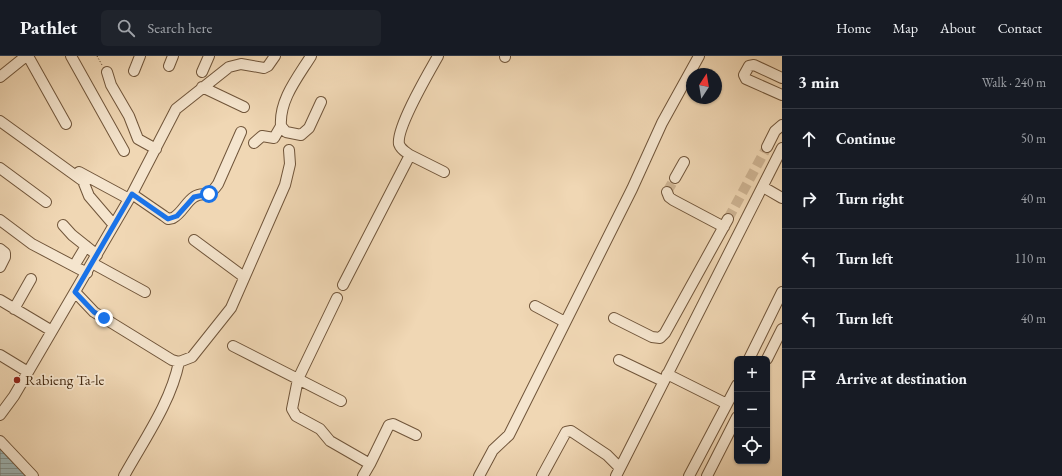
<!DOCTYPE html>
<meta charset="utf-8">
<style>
body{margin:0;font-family:"EB Garamond",serif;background:#20242c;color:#f1f3f6}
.controls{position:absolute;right:12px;bottom:12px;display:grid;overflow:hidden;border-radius:6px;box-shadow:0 1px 3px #0004}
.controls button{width:36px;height:36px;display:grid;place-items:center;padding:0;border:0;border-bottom:1px solid #363941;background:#171b24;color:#f1f3f6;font:20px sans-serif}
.compass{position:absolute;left:686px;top:12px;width:36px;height:36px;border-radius:50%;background:#171b24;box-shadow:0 1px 3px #0004;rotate:12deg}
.stop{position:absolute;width:12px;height:12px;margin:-9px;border:3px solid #1a73e8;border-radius:50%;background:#fff}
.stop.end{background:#1a73e8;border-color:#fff;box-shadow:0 1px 4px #0008}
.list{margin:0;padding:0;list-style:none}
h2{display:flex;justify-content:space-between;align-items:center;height:52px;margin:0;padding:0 16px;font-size:17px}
h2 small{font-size:13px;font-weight:400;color:#9ea1a6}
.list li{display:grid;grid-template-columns:26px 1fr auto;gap:12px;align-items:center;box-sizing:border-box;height:60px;padding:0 16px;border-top:1px solid #363941}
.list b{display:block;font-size:15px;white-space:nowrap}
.list em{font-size:13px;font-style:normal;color:#9ea1a6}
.icon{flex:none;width:22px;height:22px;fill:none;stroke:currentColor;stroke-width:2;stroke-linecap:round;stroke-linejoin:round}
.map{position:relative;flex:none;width:782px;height:420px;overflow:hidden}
header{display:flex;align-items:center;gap:24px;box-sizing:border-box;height:56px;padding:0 20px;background:#171b24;border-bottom:1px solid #363941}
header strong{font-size:19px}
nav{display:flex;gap:22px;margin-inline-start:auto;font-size:14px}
.search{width:280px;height:36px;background:#20242c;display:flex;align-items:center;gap:10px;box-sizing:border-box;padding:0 14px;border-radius:6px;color:#9ea1a6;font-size:15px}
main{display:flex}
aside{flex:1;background:#171b24}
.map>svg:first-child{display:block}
</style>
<header>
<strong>Pathlet</strong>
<div class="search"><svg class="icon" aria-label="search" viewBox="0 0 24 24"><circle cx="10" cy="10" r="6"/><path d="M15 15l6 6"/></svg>Search here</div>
<nav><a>Home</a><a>Map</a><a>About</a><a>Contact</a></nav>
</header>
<main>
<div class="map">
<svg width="782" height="420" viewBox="0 0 782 420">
<defs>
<pattern id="water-rules" width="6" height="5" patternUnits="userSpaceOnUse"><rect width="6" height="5" fill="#9eb7b7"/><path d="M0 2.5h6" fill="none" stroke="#839593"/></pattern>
</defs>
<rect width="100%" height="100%" fill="#f0d7b4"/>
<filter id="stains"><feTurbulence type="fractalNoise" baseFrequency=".005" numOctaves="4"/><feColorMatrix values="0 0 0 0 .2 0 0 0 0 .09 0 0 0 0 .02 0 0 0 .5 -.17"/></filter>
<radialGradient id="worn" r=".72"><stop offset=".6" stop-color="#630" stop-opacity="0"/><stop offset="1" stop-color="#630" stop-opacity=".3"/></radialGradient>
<!-- water -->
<path fill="url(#water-rules)" stroke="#7a7f75" d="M0 386 34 420H0Z"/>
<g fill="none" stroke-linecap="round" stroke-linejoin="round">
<!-- minor-tunnel -->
<path stroke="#ceb493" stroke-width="10" stroke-dasharray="10 5" stroke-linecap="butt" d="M667 136 675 122
M728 163 767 91"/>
<defs>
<path id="minor" d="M28 0 66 68
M71 0 124 95
M311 0C298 21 279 44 281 70L286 76 301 79 309 72 321 46
M505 1V0
M169 10 173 0
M134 15 140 0
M107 16 111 29 129 60 138 83 156 93
M202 16 209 0
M0 21 26 0
M782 22 754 9 749 10 744 19 746 23 782 39
M202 31 244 51
M0 65 83 125 89 140 113 168
M254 87 262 80 274 82 281 70
M767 91 775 75 782 69
M410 99 444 116
M0 112 46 146
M79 116 129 143
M675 122 684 106
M763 131 782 142
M667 136 669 141 673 144 724 171
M132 138 164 160 168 163 173 162C182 157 186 146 194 141 204 134 206 145 218 128L241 76
M0 164 32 188 87 217
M63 169 72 179 97 199
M194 184 244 221
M0 193 5 197V201L0 211
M77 205 86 190
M92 207 145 236
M343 229 410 99C406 96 401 94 399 88 396 72 429 16 438 0
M75 236 94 256 172 304 179 306 192 301 231 252 285 129 290 108 289 94
M337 242 298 323 292 353 296 360 320 373 330 385 370 408 363 420
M0 244 52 275
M535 250 565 266
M14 253 31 223
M614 262 652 281 660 282 665 277 728 163
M233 290 341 345
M0 299 28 316
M749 303 782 236
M767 303 782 273
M619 304 663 325
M667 318 727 348 737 329
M0 359 14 340 132 138 176 53 229 11 241 8 264 12 268 10 275 0
M0 385 33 420
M370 408 389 369 393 368 416 379
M124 420C144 384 171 346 179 306
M479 420 493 394 509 379 632 133 662 67 699 0
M542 420 566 376 571 375 607 399 620 412
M616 420 782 92
M689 420 727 348
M707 420 737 361"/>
</defs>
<!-- minor casing -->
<use href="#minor" stroke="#70553a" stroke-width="12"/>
<!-- path -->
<path stroke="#452a11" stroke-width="1" stroke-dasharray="1 2" stroke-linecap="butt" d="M97 0 102 9"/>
<!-- minor -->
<use href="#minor" stroke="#f5e5ce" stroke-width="10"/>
</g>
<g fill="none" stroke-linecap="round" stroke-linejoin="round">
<!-- route -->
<path stroke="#1a73e8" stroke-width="5" d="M104 262 94 256 75 236 132 138 168 163 177 160 194 141 209 138"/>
</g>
<!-- markers -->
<circle fill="#8f2418" stroke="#f5e5ce" stroke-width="1.5" cx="17" cy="324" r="4"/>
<g text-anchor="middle" stroke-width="3.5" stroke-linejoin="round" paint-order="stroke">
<!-- poi labels -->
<g font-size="15" fill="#452a11" stroke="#f5e5ce" text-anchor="start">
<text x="25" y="329">Rabieng Ta-le</text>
</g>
</g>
<rect width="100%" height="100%" filter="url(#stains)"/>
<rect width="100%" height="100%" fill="url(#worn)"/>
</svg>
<div class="controls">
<button>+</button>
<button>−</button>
<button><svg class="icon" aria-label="locate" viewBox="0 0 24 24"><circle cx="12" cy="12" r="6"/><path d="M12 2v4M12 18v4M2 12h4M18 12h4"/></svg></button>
</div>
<svg class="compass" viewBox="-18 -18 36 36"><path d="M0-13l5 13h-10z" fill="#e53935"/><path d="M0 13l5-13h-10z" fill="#9ea1a6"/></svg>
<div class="stop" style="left:209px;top:138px"></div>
<div class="stop end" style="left:104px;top:262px"></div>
</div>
<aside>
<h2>3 min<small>Walk · 240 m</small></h2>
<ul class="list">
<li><svg class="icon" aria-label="ahead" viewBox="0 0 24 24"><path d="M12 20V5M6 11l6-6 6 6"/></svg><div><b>Continue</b></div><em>50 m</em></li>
<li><svg class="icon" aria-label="right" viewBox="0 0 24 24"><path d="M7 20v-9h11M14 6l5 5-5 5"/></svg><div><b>Turn right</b></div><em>40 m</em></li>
<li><svg class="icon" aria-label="left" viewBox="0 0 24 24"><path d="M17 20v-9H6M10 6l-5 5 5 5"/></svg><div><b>Turn left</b></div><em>110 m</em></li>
<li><svg class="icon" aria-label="left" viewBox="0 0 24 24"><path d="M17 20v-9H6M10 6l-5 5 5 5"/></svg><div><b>Turn left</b></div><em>40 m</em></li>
<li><svg class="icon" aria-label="arrive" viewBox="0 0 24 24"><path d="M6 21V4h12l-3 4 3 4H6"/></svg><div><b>Arrive at destination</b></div></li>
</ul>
</aside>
</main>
